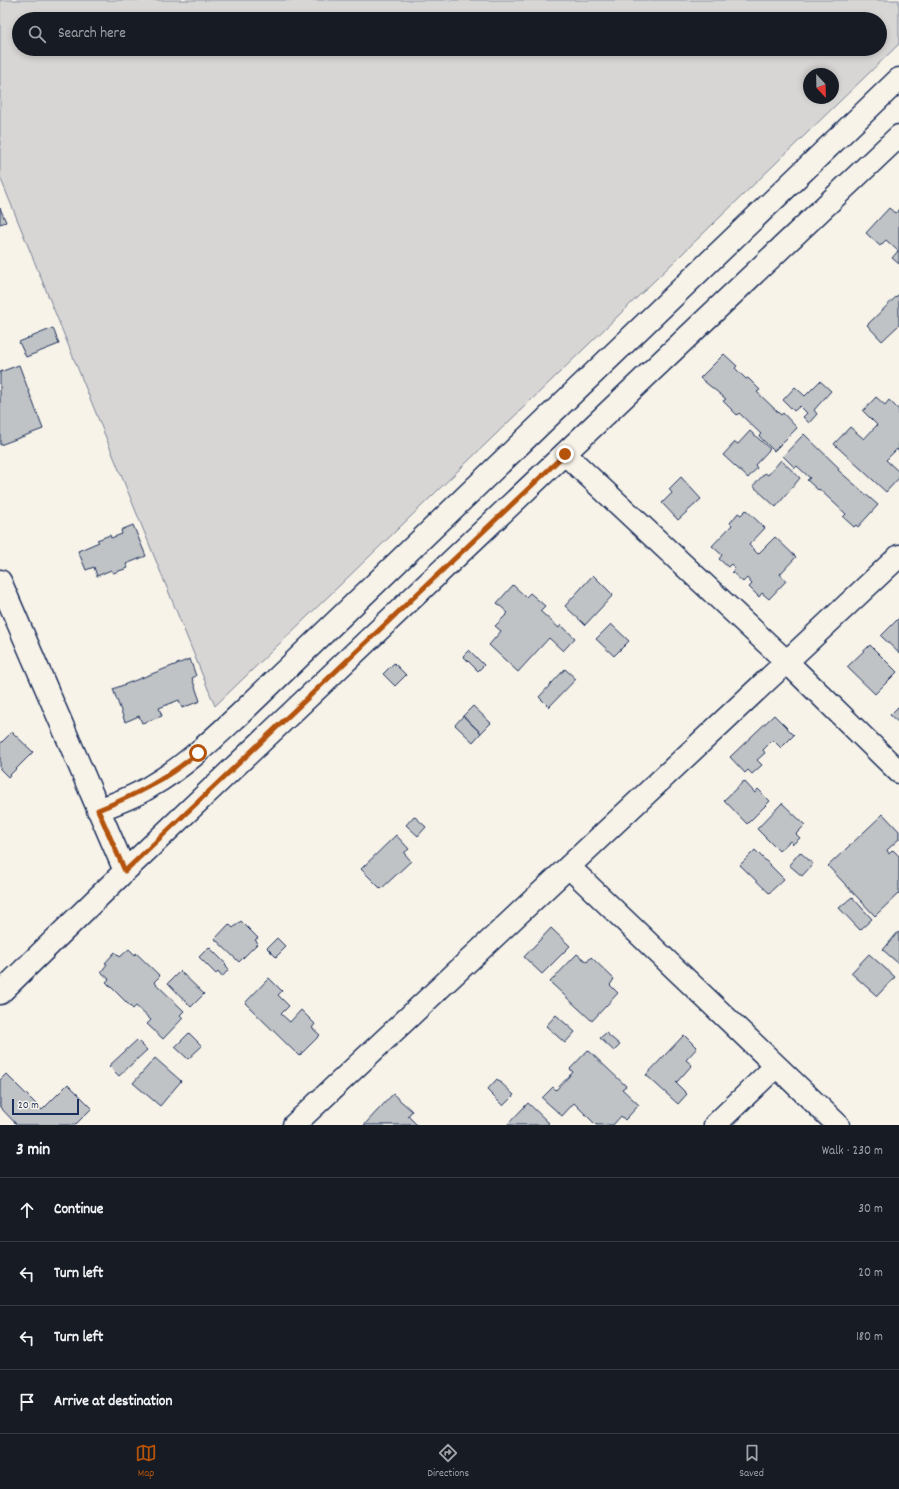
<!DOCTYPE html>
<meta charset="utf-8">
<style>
body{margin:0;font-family:Dekko,sans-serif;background:#20242c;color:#f1f3f6}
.compass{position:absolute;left:803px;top:68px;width:36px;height:36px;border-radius:50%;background:#171b24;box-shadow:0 2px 6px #0003;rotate:158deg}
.scale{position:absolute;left:12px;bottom:10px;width:67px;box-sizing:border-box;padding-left:4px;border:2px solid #1b2f5e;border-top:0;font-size:11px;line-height:14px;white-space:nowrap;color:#1b2f5e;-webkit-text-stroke:3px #f7f3e8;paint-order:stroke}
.stop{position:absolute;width:12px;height:12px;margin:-9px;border:3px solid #b45309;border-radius:50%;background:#fff}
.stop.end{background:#b45309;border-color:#fff;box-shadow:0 1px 4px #0008}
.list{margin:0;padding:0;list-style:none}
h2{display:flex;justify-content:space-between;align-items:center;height:52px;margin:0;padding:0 16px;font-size:17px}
h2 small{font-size:13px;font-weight:400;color:#9ea1a6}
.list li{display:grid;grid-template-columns:26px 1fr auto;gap:12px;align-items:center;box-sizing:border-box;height:64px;padding:0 16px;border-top:1px solid #363941}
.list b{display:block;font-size:15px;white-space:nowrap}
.list em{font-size:13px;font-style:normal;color:#9ea1a6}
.icon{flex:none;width:22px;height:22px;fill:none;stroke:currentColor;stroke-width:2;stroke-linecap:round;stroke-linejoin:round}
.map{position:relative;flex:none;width:899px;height:1125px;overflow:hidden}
.search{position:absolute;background:#171b24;box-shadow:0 2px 6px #0003;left:12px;right:12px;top:12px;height:44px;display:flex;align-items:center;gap:10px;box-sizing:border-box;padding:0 14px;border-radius:22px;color:#9ea1a6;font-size:15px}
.sheet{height:308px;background:#171b24}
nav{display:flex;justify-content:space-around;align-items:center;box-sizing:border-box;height:56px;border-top:1px solid #363941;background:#171b24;font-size:11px;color:#9ea1a6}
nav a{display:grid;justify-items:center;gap:2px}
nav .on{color:#b45309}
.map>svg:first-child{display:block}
</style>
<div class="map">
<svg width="899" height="1125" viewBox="0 0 899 1125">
<rect width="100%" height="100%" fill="#f7f3e8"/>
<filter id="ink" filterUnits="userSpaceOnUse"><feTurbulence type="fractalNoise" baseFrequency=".025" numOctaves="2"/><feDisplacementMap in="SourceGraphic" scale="8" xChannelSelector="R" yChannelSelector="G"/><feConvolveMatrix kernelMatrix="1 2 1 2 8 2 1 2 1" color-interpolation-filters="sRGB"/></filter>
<g filter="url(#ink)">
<!-- green -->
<path fill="#d7d6d4" stroke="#798299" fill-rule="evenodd" d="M0 0H899V44L215 706 0 177ZM19 19H880V49H19ZM809 74H833V98H809Z"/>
<!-- building -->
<path fill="#c0c3c5" stroke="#1b2f5e" d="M0 208 6 222 0 224Z
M889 208 895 213 899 209V264L892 258 898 251 886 240 880 246 866 233Z
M899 294V325L882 341 867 325Z
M53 328 59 344 26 357 19 342Z
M724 354 737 366 735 368 746 379 748 378 760 390 757 392 781 415 783 413 797 428 774 451 759 436 761 434 739 413 737 415 723 401 726 399 700 378Z
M19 365 43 429 0 445V372Z
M820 381 831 391 814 410 817 414 809 423 803 417 807 413 800 406 794 411 783 400 795 387 805 396Z
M876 397 885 405 889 400 899 410V452L897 449 886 460 899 472V478L886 492 834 444 850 427 864 439 877 425 863 411Z
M750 431 770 449 755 465 757 468 748 478 723 455 735 442 738 444Z
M804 434 839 468 838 470 878 505 858 527 856 525 854 527 843 517 846 514 819 489 818 490 807 480 810 478 797 466 795 468 783 456Z
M781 460 800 478 776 507 753 486 765 473 768 475Z
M681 477 701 499 678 520 662 503 672 493 669 489Z
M746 510 765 528 749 545 758 554 775 537 796 557 780 574 786 581 769 599 762 593 759 597 749 587 752 584 747 578 743 582 732 572 735 568 731 564 728 567 719 559 722 555 712 546 732 525 730 523 738 513 741 515Z
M133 525 146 556 126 564 128 568 113 573 111 570 97 576 94 567 86 570 78 551 99 542 97 540 110 535 111 538 122 534 121 530Z
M593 575 613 595 585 625 565 606Z
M513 585 526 597 530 593 545 606 540 611 559 628 561 625 575 638 563 651 549 638 518 672 489 645 501 631 495 626 508 613 497 603Z
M899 618V653L881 636Z
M611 624 629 641 614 656 596 639Z
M870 645 897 672 875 694 847 667Z
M469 650 484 665 478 671 463 656Z
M190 659 196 676 192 678 200 701 182 708 179 700 159 708 162 716 142 723 139 716 125 722 113 689Z
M394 663 406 675 395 686 383 674Z
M565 669 576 679 549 707 539 697Z
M473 706 491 723 481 733 463 716Z
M899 706V723L890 715Z
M774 715 794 735 781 748 773 740 763 750 765 753 757 760 762 765 752 774 748 770 745 773 730 757Z
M463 716 481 733 473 742 455 725Z
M12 732 33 752 8 777 0 769V744Z
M744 781 755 793 758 789 770 801 747 824 724 800Z
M782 803 805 825 796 834 800 838 793 844 790 841 779 851 757 829Z
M883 814 899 831V839L887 850 889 854 893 850 899 856V893L875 916 828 866Z
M414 816 426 827 418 836 406 825Z
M396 835 409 849 404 853 411 861 381 889 361 869Z
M755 850 784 879 769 893 740 865Z
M800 852 813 864 802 876 789 865Z
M852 897 872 919 860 930 839 908Z
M241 921 258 938 255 940 258 943 239 962 215 939 229 924 233 928Z
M551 928 570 946 542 974 524 957Z
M898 932 899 933V964L883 950Z
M277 938 286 947 276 957 267 948Z
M209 947 226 964 225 965 229 969 222 977 218 972 216 974 199 957Z
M129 949 135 955 136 953 160 976 154 982 184 1011 180 1015 183 1018 163 1039 147 1024 151 1020 136 1006 133 1009 106 982 109 979 101 972 107 964 105 963 115 952 120 957Z
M577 954 587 962 591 957 614 979 610 985 618 993 592 1021 550 982Z
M869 954 895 977 877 996 851 973Z
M180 971 204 994 191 1007 168 983Z
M269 978 282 991 278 995 289 1006 281 1014 290 1022 301 1010 315 1024 312 1028 320 1035 299 1056 245 1003Z
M556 1015 575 1032 565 1043 546 1026Z
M189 1033 202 1046 188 1059 175 1047Z
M606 1033 620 1045 614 1051 600 1038Z
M684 1035 697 1048 686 1060 692 1065 676 1083 687 1094 678 1104 646 1075Z
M137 1040 147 1050 119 1076 109 1066Z
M588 1050 626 1086 622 1089 639 1105 625 1120 621 1116 613 1125H596L574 1103 562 1116 542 1098 553 1087 556 1090 573 1072 570 1069Z
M155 1058 181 1081 160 1106 133 1083Z
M6 1074 42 1110 68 1084 92 1108 75 1125H17L0 1107V1080Z
M497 1079 514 1095 503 1106 487 1090Z
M393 1094 412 1111 408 1116 417 1125H364Z
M528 1103 549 1123 546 1125H507Z"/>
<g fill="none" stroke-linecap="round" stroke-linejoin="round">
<defs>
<path id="street" d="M565 454 787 662 899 772
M0 581 125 871
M98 810C116 803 135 797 151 786 184 767 212 740 240 714L899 79
M569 867 838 1125
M0 993 125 871 899 136
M294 1125 899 556
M715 1125 776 1066"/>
</defs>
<!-- street casing -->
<use href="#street" stroke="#1b2f5e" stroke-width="25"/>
<!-- street -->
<use href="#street" stroke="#f7f3e8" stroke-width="22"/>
</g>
</g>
<g fill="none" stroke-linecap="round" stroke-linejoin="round" filter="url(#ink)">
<!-- route -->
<path stroke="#b45309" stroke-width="5" d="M198 753C164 780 138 794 98 810L125 871 565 454"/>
</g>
</svg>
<svg class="compass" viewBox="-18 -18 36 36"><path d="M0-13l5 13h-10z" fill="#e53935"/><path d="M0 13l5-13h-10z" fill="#9ea1a6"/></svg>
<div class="scale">20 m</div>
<div class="stop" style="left:198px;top:753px"></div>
<div class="stop end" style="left:565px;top:454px"></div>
<div class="search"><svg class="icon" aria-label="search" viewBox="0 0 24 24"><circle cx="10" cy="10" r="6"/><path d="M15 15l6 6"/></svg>Search here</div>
</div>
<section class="sheet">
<h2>3 min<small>Walk · 230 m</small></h2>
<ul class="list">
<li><svg class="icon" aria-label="ahead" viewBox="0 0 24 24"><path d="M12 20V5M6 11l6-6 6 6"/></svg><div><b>Continue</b></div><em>30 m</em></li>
<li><svg class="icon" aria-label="left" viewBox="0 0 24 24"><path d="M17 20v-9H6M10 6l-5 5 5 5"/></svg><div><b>Turn left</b></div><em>20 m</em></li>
<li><svg class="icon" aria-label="left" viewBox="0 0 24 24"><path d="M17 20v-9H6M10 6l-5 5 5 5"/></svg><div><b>Turn left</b></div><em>180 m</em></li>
<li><svg class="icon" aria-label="arrive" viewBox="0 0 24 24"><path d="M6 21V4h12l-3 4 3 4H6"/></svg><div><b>Arrive at destination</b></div></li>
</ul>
</section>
<nav>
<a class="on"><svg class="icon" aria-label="map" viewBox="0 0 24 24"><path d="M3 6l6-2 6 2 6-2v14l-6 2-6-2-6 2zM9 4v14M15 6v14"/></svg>Map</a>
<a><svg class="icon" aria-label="directions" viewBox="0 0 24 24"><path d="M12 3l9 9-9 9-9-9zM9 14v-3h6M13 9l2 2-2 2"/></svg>Directions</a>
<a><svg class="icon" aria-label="saved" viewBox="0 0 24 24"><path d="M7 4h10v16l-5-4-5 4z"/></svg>Saved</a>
</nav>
